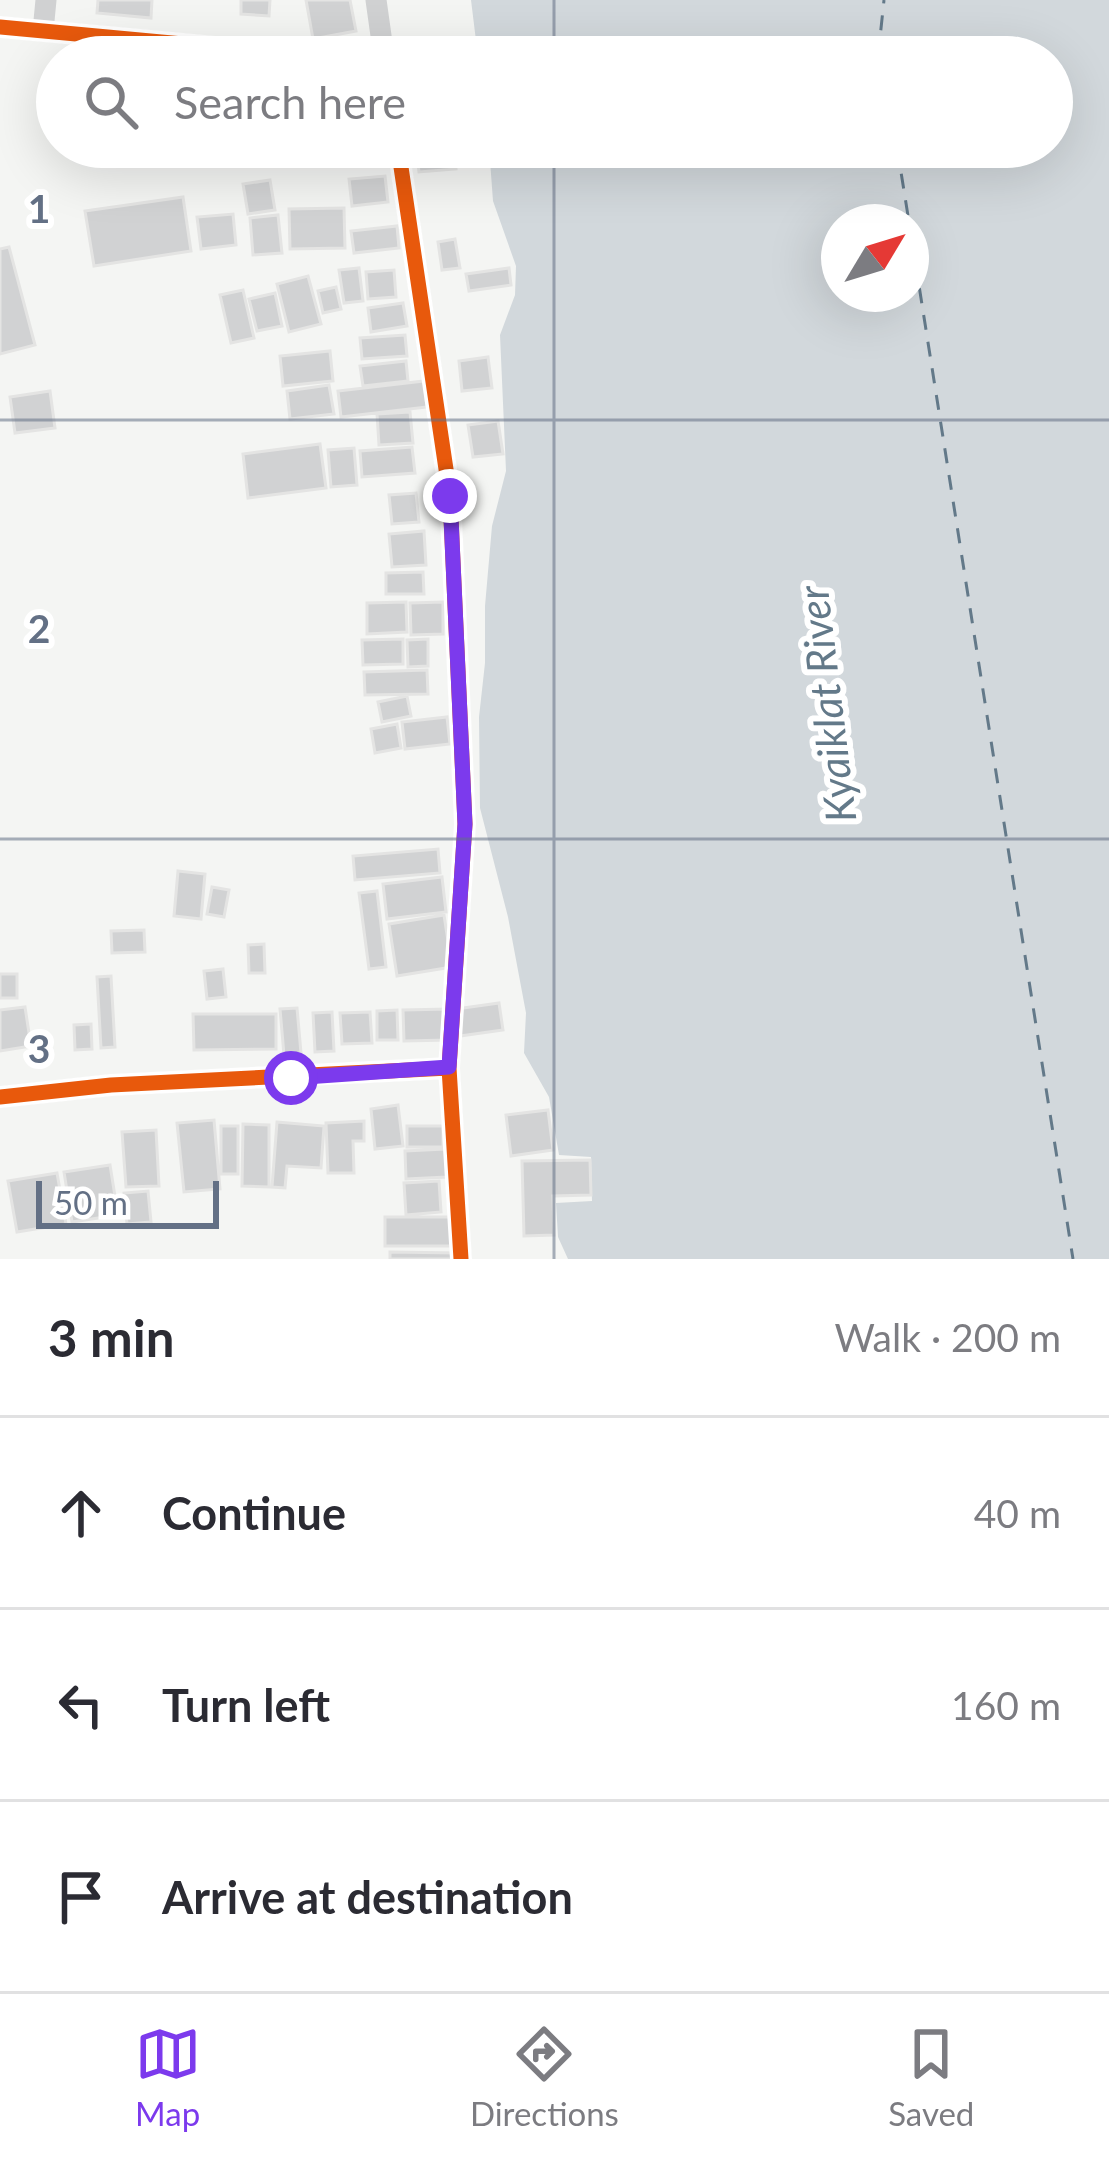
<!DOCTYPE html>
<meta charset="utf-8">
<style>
body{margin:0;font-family:Lato,sans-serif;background:#f2f2f3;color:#2b2b33}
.compass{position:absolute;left:821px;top:204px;width:108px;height:108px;border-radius:50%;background:#fff;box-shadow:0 12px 48px #0002;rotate:52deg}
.scale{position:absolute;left:36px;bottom:30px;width:183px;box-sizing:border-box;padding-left:12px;border:6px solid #637085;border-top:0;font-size:33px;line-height:42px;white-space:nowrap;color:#637085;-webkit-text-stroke:9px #fff;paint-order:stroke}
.stop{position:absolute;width:36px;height:36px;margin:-27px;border:9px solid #7c3aed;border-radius:50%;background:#fff}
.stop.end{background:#7c3aed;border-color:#fff;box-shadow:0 3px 12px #0008}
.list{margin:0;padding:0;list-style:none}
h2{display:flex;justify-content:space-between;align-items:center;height:156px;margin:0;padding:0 48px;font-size:51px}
h2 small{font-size:39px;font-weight:400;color:#7c7c81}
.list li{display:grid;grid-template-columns:78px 1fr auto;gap:36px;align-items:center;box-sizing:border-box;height:192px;padding:0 48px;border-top:3px solid #e1e1e2}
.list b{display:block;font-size:45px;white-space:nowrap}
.list em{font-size:39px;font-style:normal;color:#7c7c81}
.icon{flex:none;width:66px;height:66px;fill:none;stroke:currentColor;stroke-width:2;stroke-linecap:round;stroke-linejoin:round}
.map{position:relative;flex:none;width:1109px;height:1259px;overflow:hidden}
.search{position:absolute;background:#fff;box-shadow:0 12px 48px #0002;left:36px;right:36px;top:36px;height:132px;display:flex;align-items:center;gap:30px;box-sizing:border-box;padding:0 42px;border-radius:66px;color:#7c7c81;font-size:45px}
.sheet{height:732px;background:#fff}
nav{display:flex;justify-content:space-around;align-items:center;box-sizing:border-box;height:168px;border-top:3px solid #e1e1e2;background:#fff;font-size:33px;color:#7c7c81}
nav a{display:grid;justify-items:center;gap:6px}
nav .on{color:#7c3aed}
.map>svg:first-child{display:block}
</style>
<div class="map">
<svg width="1109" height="1259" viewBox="0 0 1109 1259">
<rect width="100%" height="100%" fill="#f4f5f3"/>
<!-- water -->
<path fill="#d2d8dc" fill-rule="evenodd" d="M471 0H1109V1259H568L558 1237 556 1203 592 1201 591 1157 559 1155 549 1097 524 1053 526 1013 508 917 480 808 479 717 485 663V606L492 526 506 471 500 335 515 295 516 266 493 201 489 147H1052V57H478ZM839 222H911V294H839Z"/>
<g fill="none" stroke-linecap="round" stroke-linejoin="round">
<!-- ferry -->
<path stroke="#637989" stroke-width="3" stroke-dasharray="15 12" stroke-linecap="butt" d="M883 57 880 38 884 0
M897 147 909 222
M911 235 1073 1259"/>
</g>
<!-- building -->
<path fill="#d1d2d3" stroke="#e4e4e3" stroke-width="3" d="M98 0H152L151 18 97 13Z
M241 0H270L269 16 241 14Z
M306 0H350L356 31 313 39Z
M416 147H454L456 169 419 172Z
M385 176 388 202 352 206 349 179Z
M270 180 275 210 248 214 243 184Z
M183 197 191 251 94 266 85 211Z
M344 208 345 248 290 249 289 209Z
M233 214 236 245 201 249 197 217Z
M278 215 282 253 253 255 250 218Z
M397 226 399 248 354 253 351 231Z
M455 239 460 268 442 270 438 242Z
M9 247 35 345 0 354V249Z
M359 268 363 301 344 303 339 270Z
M509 268 511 285 469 291 466 274Z
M394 270 396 297 368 299 366 272Z
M308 276 321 324 289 332 277 284Z
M336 287 341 309 323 313 318 291Z
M243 290 254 338 231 343 220 295Z
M275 293 282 326 257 331 249 299Z
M403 303 407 326 371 332 368 308Z
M405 335 407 356 362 359 360 338Z
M330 351 333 381 283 386 280 356Z
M488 357 492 388 462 391 459 361Z
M406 361 408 381 363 386 360 366Z
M424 381 427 407 341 417 338 391Z
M329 385 334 414 290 419 287 391Z
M50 391 55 428 15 433 10 397Z
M410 412 413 443 379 445 377 414Z
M498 421 503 454 473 457 468 425Z
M320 444 326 488 248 498 243 454Z
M412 447 415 473 362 477 360 451Z
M354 448 357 485 331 487 328 450Z
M416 493 419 522 392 524 389 495Z
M424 531 426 565 392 567 389 534Z
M423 572 424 594H386V573Z
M406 602 407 632 367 634V603Z
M443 602V634L411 635 410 603Z
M403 639V664L363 665 362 640Z
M428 639V666L408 667 407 640Z
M427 670 428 694 365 695 364 672Z
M407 696 411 716 382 722 378 702Z
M447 717 450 744 405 749 402 722Z
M397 724 401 748 375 753 371 729Z
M438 849 440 873 355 880 353 856Z
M178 871 205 874 201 919 174 916Z
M442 877 446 912 387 919 383 884Z
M212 887 229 890 224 917 207 914Z
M377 891 386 967 369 969 359 893Z
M444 915 452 967 397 976 389 924Z
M144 930 145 952 112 953 111 931Z
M264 944 265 973H249L248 945Z
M223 969 226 997 207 999 204 971Z
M0 974H17V998H0Z
M111 976 115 1047 101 1048 97 977Z
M499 1003 503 1030 460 1036 456 1009Z
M25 1007 31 1046 0 1051V1010Z
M297 1008 301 1053 284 1055 280 1009Z
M448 1009 449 1040 404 1041 403 1010Z
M397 1010 398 1040H377V1011Z
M332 1012 334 1051 315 1052 313 1013Z
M370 1012 372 1043 342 1044 340 1013Z
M193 1014H276V1049L194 1050Z
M91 1024 92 1049 75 1050 74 1025Z
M398 1105 403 1146 375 1149 371 1109Z
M548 1110 553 1150 511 1156 506 1115Z
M214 1120 220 1189 184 1192 177 1123Z
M364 1121V1141H353L354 1173H328L326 1123Z
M277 1122 324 1126 321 1168 287 1166 285 1188 272 1187Z
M243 1124 269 1125V1187L242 1186Z
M221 1126H238V1174H221Z
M407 1126H443V1147H407Z
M156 1130 159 1186 126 1187 122 1132Z
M445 1149 447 1177 406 1179 405 1151Z
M590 1160 591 1195 553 1196 554 1235 524 1236 522 1161Z
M110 1165 118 1215 72 1222 64 1172Z
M57 1173 66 1224 17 1232 8 1181Z
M439 1181 441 1212 406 1215 404 1183Z
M148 1191 151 1222 127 1224 124 1193Z
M385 1217H461L462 1246H385Z
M390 1252 458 1253V1259H390Z"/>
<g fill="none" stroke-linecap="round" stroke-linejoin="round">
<!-- street -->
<path stroke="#d0d1d2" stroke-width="21" d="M376 0 384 57
M0 27 324 57
M43 31 46 0
M398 147 450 496 465 824 449 1068 461 1259
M0 1097 111 1085 449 1068"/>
<defs>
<path id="cycleway" d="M0 27 324 57
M398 147 450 496 465 824 449 1068 461 1259
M0 1097 111 1085 449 1068"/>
</defs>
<!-- cycleway casing -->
<use href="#cycleway" stroke="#fff" stroke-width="22"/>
<!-- cycleway -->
<use href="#cycleway" stroke="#e8590c" stroke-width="15"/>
</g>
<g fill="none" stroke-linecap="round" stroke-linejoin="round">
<!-- route -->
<path stroke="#7c3aed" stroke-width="15" d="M291 1078 449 1067 465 824 450 496"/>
</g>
<!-- grid -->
<path fill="none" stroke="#637085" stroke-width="3" stroke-opacity="0.55" d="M554 0V57M554 147V1259M0 420H1109M0 839H1109"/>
<g text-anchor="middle" stroke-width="12" stroke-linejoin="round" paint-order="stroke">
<!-- water labels -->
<g font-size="42" font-style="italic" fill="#637989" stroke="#fff">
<text transform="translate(827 704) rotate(-97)" y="15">Kyaiklat River</text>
</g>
</g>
<g font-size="39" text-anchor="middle" font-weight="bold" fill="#637085" stroke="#fff" stroke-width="12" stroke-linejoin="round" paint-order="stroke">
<text x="39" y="223">1</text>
<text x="39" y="643">2</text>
<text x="39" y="1063">3</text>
</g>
</svg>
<svg class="compass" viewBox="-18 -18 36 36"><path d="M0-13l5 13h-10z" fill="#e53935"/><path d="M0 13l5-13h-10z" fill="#7c7c81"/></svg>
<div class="scale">50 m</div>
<div class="stop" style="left:291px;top:1078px"></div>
<div class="stop end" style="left:450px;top:496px"></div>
<div class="search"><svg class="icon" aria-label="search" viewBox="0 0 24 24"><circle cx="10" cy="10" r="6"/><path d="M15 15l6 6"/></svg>Search here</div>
</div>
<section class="sheet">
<h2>3 min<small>Walk · 200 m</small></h2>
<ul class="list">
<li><svg class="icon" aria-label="ahead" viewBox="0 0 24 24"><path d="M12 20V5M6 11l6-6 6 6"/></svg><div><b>Continue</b></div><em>40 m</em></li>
<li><svg class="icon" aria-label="left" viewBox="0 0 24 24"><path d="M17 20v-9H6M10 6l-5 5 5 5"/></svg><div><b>Turn left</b></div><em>160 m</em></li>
<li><svg class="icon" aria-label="arrive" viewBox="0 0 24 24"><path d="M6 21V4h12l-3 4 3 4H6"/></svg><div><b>Arrive at destination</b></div></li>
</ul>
</section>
<nav>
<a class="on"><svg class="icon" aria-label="map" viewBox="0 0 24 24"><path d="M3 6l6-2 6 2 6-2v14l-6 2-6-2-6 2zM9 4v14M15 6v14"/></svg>Map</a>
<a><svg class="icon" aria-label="directions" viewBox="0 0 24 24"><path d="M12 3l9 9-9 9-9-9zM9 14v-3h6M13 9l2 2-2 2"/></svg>Directions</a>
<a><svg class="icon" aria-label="saved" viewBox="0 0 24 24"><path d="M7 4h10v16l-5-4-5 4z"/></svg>Saved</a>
</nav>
